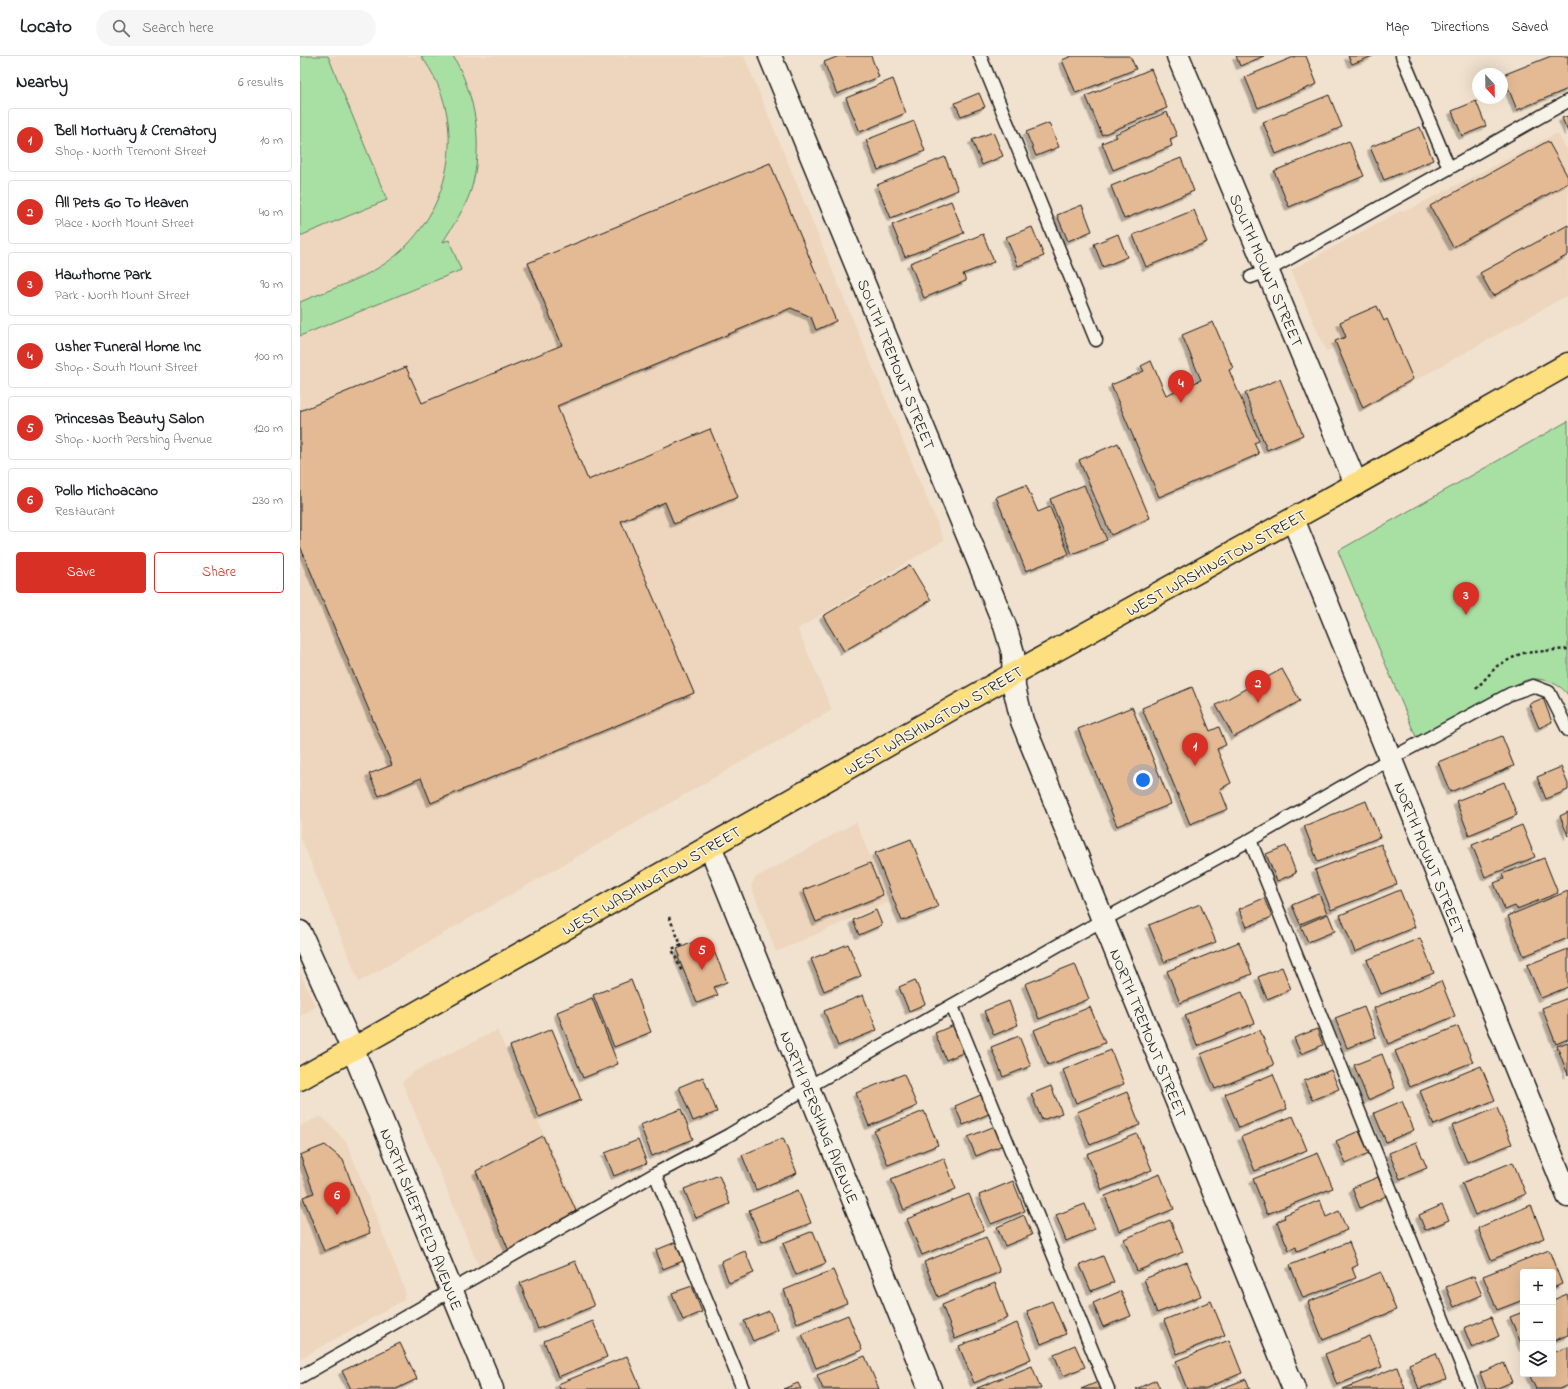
<!DOCTYPE html>
<meta charset="utf-8">
<style>
body{margin:0;font-family:"Indie Flower",sans-serif;background:#f6f6f6;color:#202124}
.controls{position:absolute;right:12px;bottom:12px;display:grid;overflow:hidden;border-radius:4px;box-shadow:0 4px 16px #0002}
.controls button{width:36px;height:36px;display:grid;place-items:center;padding:0;border:0;border-bottom:1px solid #e0e0e0;background:#fff;color:#202124;font:20px sans-serif}
.compass{position:absolute;left:1172px;top:12px;width:36px;height:36px;border-radius:50%;background:#fff;box-shadow:0 4px 16px #0002;rotate:158deg}
.you{position:absolute;left:843px;top:724px;width:14px;height:14px;margin:-10px;border:3px solid #fff;border-radius:50%;background:#1a73e8;box-shadow:0 0 0 6px #1a73e833}
.badge{display:grid;place-items:center;width:26px;height:26px;border-radius:50%;background:#d93025;color:#fff;font-size:13px;font-weight:700}
.pin{position:absolute;translate:-50% -33px;filter:drop-shadow(0 1px 2px #0008)}
.pin::after{content:'';position:absolute;top:21px;width:14px;height:12px;background:inherit;clip-path:polygon(0 0,100% 0,50% 100%)}
.list{margin:0;padding:0;list-style:none}
h2{display:flex;justify-content:space-between;align-items:center;height:52px;margin:0;padding:0 16px;font-size:17px}
h2 small{font-size:13px;font-weight:400;color:#757577}
.list li{display:grid;grid-template-columns:26px 1fr auto;gap:12px;align-items:center;box-sizing:border-box;height:64px;margin:0 8px 8px;padding:0 8px;border:1px solid #e0e0e0;border-radius:4px}
.list b{display:block;font-size:15px;white-space:nowrap}
.list p{margin:0;font-size:13px;white-space:nowrap;color:#757577}
.list em{font-size:13px;font-style:normal;color:#757577}
.actions{display:flex;gap:8px;padding:12px 16px}
.actions a{flex:1;padding:9px 0;border:1px solid #d93025;border-radius:4px;text-align:center;font-size:14px;color:#d93025}
.actions .main{background:#d93025;color:#fff}
.icon{flex:none;width:22px;height:22px;fill:none;stroke:currentColor;stroke-width:2;stroke-linecap:round;stroke-linejoin:round}
.map{position:relative;flex:none;width:1268px;height:1333px;overflow:hidden}
header{display:flex;align-items:center;gap:24px;box-sizing:border-box;height:56px;padding:0 20px;background:#fff;border-bottom:1px solid #e0e0e0}
header strong{font-size:19px}
nav{display:flex;gap:22px;margin-inline-start:auto;font-size:14px}
.search{width:280px;height:36px;background:#f6f6f6;display:flex;align-items:center;gap:10px;box-sizing:border-box;padding:0 14px;border-radius:22px;color:#757577;font-size:15px}
main{display:flex}
aside{flex:1;background:#fff}
.map>svg:first-child{display:block}
</style>
<header>
<strong>Locato</strong>
<div class="search"><svg class="icon" aria-label="search" viewBox="0 0 24 24"><circle cx="10" cy="10" r="6"/><path d="M15 15l6 6"/></svg>Search here</div>
<nav><a>Map</a><a>Directions</a><a>Saved</a></nav>
</header>
<main>
<aside>
<h2>Nearby<small>6 results</small></h2>
<ul class="list">
<li><span class="badge">1</span><div><b>Bell Mortuary &amp; Crematory</b><p>Shop · North Tremont Street</p></div><em>10 m</em></li>
<li><span class="badge">2</span><div><b>All Pets Go To Heaven</b><p>Place · North Mount Street</p></div><em>40 m</em></li>
<li><span class="badge">3</span><div><b>Hawthorne Park</b><p>Park · North Mount Street</p></div><em>90 m</em></li>
<li><span class="badge">4</span><div><b>Usher Funeral Home Inc</b><p>Shop · South Mount Street</p></div><em>100 m</em></li>
<li><span class="badge">5</span><div><b>Princesas Beauty Salon</b><p>Shop · North Pershing Avenue</p></div><em>120 m</em></li>
<li><span class="badge">6</span><div><b>Pollo Michoacano</b><p>Restaurant</p></div><em>230 m</em></li>
</ul>
<div class="actions"><a class="main">Save</a><a>Share</a></div>
</aside>
<div class="map">
<svg width="1268" height="1333" viewBox="0 0 1268 1333">
<defs>
<filter id="shadow"><feDropShadow dx="-3.5" dy="3.5" stdDeviation="0" flood-color="#0004"/></filter>
</defs>
<rect width="100%" height="100%" fill="#f1e2cf"/>
<filter id="ink" filterUnits="userSpaceOnUse"><feTurbulence type="fractalNoise" baseFrequency=".025" numOctaves="2"/><feDisplacementMap in="SourceGraphic" scale="8" xChannelSelector="R" yChannelSelector="G"/><feConvolveMatrix kernelMatrix="1 2 1 2 8 2 1 2 1" color-interpolation-filters="sRGB"/></filter>
<g filter="url(#ink)">
<!-- built -->
<path fill="#edd6bd" d="M0 0H444L644 484 498 573 532 654 59 926 0 780Z
M1257 77 1268 95V239L1061 355 1035 292 1026 295 991 214 1098 156 1112 152Z
M556 766 589 846 476 896 451 830 455 822Z
M0 917 16 951 0 960Z
M197 974 280 1157 180 1214 102 1026 115 1015Z
M20 1060 26 1064 47 1087 105 1234 104 1244 0 1303V1070Z"/>
<!-- green -->
<path fill="#a8e0a4" stroke="#627e60" d="M0 0H28L87 144 0 180Z
M121 0H153C176 39 184 90 171 134 165 153 153 169 143 186L149 184 161 214 0 280V246C28 234 58 225 83 209 152 164 171 65 121 0Z
M1268 365V639C1261 628 1244 622 1232 623 1227 623 1221 626 1217 628L1117 683 1038 495Z"/>
<!-- building -->
<path fill="#e3ba94" stroke="#1c1c1c" filter="url(#shadow)" d="M539 0H571L579 21 537 38 524 6Z
M772 0H830L836 13 776 37 762 4Z
M936 0H964L940 10Z
M996 0H1006L1017 28 958 52 945 21Z
M1048 0H1073L1052 8Z
M1251 0H1268V33L1217 54 1203 19Z
M851 13 867 52 802 79 786 40Z
M593 23 606 57 560 76 546 42Z
M679 37 685 51 661 60 655 47Z
M1029 39 1042 71 976 98 963 66Z
M1176 45 1186 70 1162 80 1152 55Z
M867 56 877 80 870 83 872 90 813 114 802 87 817 81 815 78Z
M1268 60V76L1262 62Z
M614 65 625 95 578 114 566 84Z
M749 67 759 91 736 100 726 76Z
M1120 71 1133 104 1084 124 1070 91Z
M693 76 703 100 682 109 672 84Z
M1049 85 1064 120 989 151 974 115Z
M1248 85 1268 121V127L1153 191 1130 150Z
M645 101 658 134 591 162 577 129Z
M881 102 894 135 824 163 811 130Z
M470 107 536 265 516 274 511 261 491 252 257 350 288 424 410 373 438 441 374 468 365 446 321 465 394 637 131 747 121 722 79 740 69 718 92 709 0 490V355L106 311 122 347 262 289 228 207Z
M651 145 664 177 605 201 592 169Z
M782 149 792 175 768 185 757 159Z
M894 154 907 186 846 211 833 179Z
M1268 169V199L1193 240 1180 217Z
M732 171 744 200 718 210 706 181Z
M683 178 694 206 663 218 666 225 624 242 610 207Z
M818 178 827 201 803 211 794 188Z
M1077 250 1084 265 1087 263 1113 323 1063 352 1035 285 1046 281 1040 266Z
M913 266 933 312 929 314 959 385 954 387 959 398 859 441 811 329 844 315 841 310 851 305 866 339 901 324 882 279Z
M980 323 1003 379 967 394 945 337Z
M818 387 850 462 811 479 779 404Z
M726 429 738 456 750 451 769 498 726 515 696 441Z
M784 429 807 484 772 498 750 443Z
M610 509 631 544 544 595 523 560Z
M982 613 1000 645 934 681 916 649Z
M892 631 910 675 919 671 926 689 917 693 931 727 920 733 928 753 890 768 842 652Z
M1243 642 1252 666 1239 672 1229 648Z
M832 651 871 748 817 770 778 673Z
M1202 680 1214 710 1150 736 1138 706Z
M1261 711 1268 728V734L1246 743 1237 721Z
M1204 726 1217 759 1169 779 1156 745Z
M1066 745 1080 781 1018 806 1004 770Z
M1268 756V780L1260 760Z
M1222 769 1235 801 1185 821 1172 789Z
M611 783 638 851 602 865 575 797Z
M1081 788 1097 828 1031 854 1015 814Z
M986 790 996 817 977 825 966 798Z
M1244 802 1258 837 1217 853 1215 850 1205 854 1194 827 1204 823 1202 818Z
M570 807 583 839 516 866 503 834Z
M1100 834 1115 871 1055 896 1040 859Z
M1268 835V882L1224 900 1208 860Z
M1019 838 1027 857 1000 868 992 849Z
M964 842 972 861 947 871 939 853Z
M900 848 916 886 864 906 849 869Z
M576 854 582 869 559 879 553 864Z
M1028 858 1035 875 1008 886 1001 870Z
M403 882 406 890 411 888 427 926 414 931 418 939 397 947 378 901 380 900 377 893Z
M1120 882 1134 917 1081 938 1067 904Z
M939 886 952 918 880 947 867 915Z
M548 888 561 920 524 935 511 903Z
M1268 893V931L1241 942 1227 909Z
M775 908 789 943 739 963 725 928Z
M982 911 991 933 967 943 958 921Z
M331 924 351 976 314 991 293 939Z
M615 924 625 948 609 955 599 931Z
M1141 925 1155 960 1088 988 1074 952Z
M942 936 955 967 897 990 885 959Z
M563 939 577 974 538 990 524 955Z
M292 942 318 1008 283 1022 257 956Z
M1268 942V983L1256 988 1242 952Z
M709 945 718 969 694 979 684 955Z
M790 951 805 987 748 1009 734 974Z
M1064 951 1076 981 1047 992 1035 962Z
M654 969 665 996 646 1004 635 977Z
M1158 970 1173 1006 1110 1031 1095 995Z
M252 973 281 1044 239 1061 210 990Z
M1017 973 1023 989 1001 998 994 982Z
M960 974 974 1009 915 1033 901 998Z
M719 980 731 1010 703 1021 691 991Z
M1268 986V1019L1257 990Z
M811 994 824 1028 776 1047 763 1014Z
M1082 998 1095 1032 1068 1044 1054 1009Z
M1181 1010 1195 1044 1134 1069 1120 1035Z
M1031 1014 1039 1033 1012 1044 1004 1025Z
M604 1018 617 1050 569 1070 556 1037Z
M973 1018 987 1053 939 1072 925 1038Z
M403 1021 417 1056 393 1065 379 1031Z
M751 1030 762 1057 742 1064 731 1038Z
M827 1036 840 1069 790 1089 777 1056Z
M683 1038 691 1057 663 1069 655 1050Z
M1102 1045 1114 1074 1086 1086 1074 1057Z
M1197 1052 1212 1088 1167 1106 1152 1070Z
M381 1053 393 1083 352 1100 340 1069Z
M624 1055 638 1089 588 1109 574 1075Z
M993 1060 1007 1094 955 1115 941 1081Z
M695 1070 703 1089 676 1100 668 1081Z
M1059 1075 1069 1097 1046 1107 1036 1085Z
M837 1078 852 1114 802 1134 787 1098Z
M243 1080 276 1155 209 1195 176 1115Z
M483 1082 497 1117 456 1134 442 1099Z
M338 1084 347 1107 314 1120 305 1097Z
M1116 1086 1127 1112 1100 1123 1089 1097Z
M25 1089 43 1104 70 1177 24 1195 3 1141 14 1137 0 1099Z
M1018 1097 1033 1132 967 1158 953 1123Z
M644 1102 656 1133 604 1154 591 1123Z
M1213 1106 1226 1138 1175 1159 1162 1127Z
M860 1118 874 1153 819 1175 805 1140Z
M419 1119 430 1148 396 1162 384 1133Z
M1078 1121 1086 1140 1060 1152 1052 1132Z
M713 1125 725 1155 691 1168 679 1139Z
M498 1134 511 1167 462 1186 449 1154Z
M669 1138 684 1174 622 1199 607 1163Z
M1020 1144 1026 1161 1039 1155 1047 1174 997 1195 996 1191 989 1194 977 1166 985 1162 984 1159Z
M785 1148 795 1173 766 1185 756 1159Z
M1142 1149 1149 1164 1125 1174 1119 1159Z
M1231 1149 1244 1182 1191 1204 1178 1172Z
M724 1159 732 1179 705 1190 697 1171Z
M870 1164 883 1196 837 1215 824 1183Z
M513 1175 526 1207 496 1219 483 1187Z
M686 1181 700 1216 638 1241 624 1206Z
M376 1186 383 1205 363 1213 356 1194Z
M1049 1186 1058 1209 1052 1212 1056 1222 1003 1242 990 1209Z
M1249 1194 1262 1228 1253 1232V1216H1223V1244L1197 1254 1183 1220Z
M445 1195 454 1217 429 1227 421 1205Z
M803 1200 814 1226 791 1235 780 1209Z
M275 1205 294 1250 238 1273 220 1227Z
M887 1206 901 1240 857 1257 844 1223Z
M533 1214 547 1247 497 1267 484 1234Z
M1081 1216 1096 1254 1023 1284 1008 1246Z
M1174 1220 1182 1239 1154 1251 1146 1231Z
M695 1227 708 1262 655 1283 642 1249Z
M392 1230 402 1256 383 1264 372 1237Z
M821 1235 831 1260 803 1271 793 1247Z
M1267 1238 1268 1242V1279L1253 1285V1244Z
M752 1245 766 1278 741 1288 727 1255Z
M911 1245 925 1279 877 1298 864 1264Z
M469 1255 478 1274 453 1285 444 1265Z
M1223 1256V1292L1210 1261Z
M548 1259 562 1294 516 1312 502 1278Z
M1191 1261 1199 1280 1172 1292 1164 1272Z
M293 1265 307 1301 258 1321 244 1285Z
M717 1267 731 1303 674 1327 659 1290Z
M1070 1280 1082 1311 1037 1329 1025 1298Z
M929 1284 942 1317 904 1333H887L876 1305Z
M100 1287 117 1323 96 1333H51L42 1315Z
M775 1289 785 1311 763 1320 754 1298Z
M1268 1291V1329L1259 1333H1236L1229 1318H1253V1297Z
M1136 1297 1146 1323 1119 1333 1109 1308Z
M327 1300 341 1333H260L258 1328Z
M565 1300 579 1333H523L517 1319Z
M1204 1307 1212 1326 1195 1333H1186L1180 1317Z
M732 1310 741 1333H677V1332Z
M1097 1311 1105 1333H1043Z
M946 1323 950 1333H920Z
M856 1324 860 1333H836Z
M798 1326 801 1333H781Z
M498 1327 501 1333H483Z"/>
<g fill="none" stroke-linecap="round" stroke-linejoin="round">
<defs>
<path id="lane" d="M680 0 796 284
M1102 0 1149 112
M951 221 967 215 1268 45
M950 784 1171 1333
M652 950 808 1333
M355 1118 443 1333
M0 1321 355 1118 429 1079 508 1031 785 874 950 784 1090 703 1210 638 1233 630 1249 636 1268 674"/>
<path id="street" d="M470 0 705 570 713 597 714 631 722 665 994 1333
M878 0 1056 428
M993 463 1268 1140
M410 790 630 1333
M0 876 53 994 192 1333"/>
<path id="primary" d="M0 1023 713 618 1056 428 1268 308"/>
</defs>
<!-- lane casing -->
<use href="#lane" stroke="#1c1c1c" stroke-width="15"/>
<!-- street casing -->
<use href="#street" stroke="#1c1c1c" stroke-width="25"/>
<!-- primary casing -->
<use href="#primary" stroke="#1c1c1c" stroke-width="25"/>
<!-- path -->
<path stroke="#1c1c1c" stroke-width="2.5" stroke-dasharray="3 3" stroke-linecap="butt" d="M1176 633 1197 610 1222 597 1268 593
M369 861 382 891
M381 889 372 893 382 916"/>
<!-- lane -->
<use href="#lane" stroke="#f7f3e8" stroke-width="12"/>
<!-- street -->
<use href="#street" stroke="#f7f3e8" stroke-width="22"/>
<!-- primary -->
<use href="#primary" stroke="#fddf80" stroke-width="22"/>
</g>
</g>
<g text-anchor="middle" stroke-width="3" stroke-linejoin="round" paint-order="stroke">
<!-- street labels -->
<g font-size="16" fill="#1c1c1c" stroke="#f7f3e8">
<text transform="translate(967 214) rotate(67)" y="6">SOUTH MOUNT STREET</text>
<text transform="translate(597 308) rotate(68)" y="6">SOUTH TREMONT STREET</text>
<text transform="translate(916 506) rotate(-29)" y="6">WEST WASHINGTON STREET</text>
<text transform="translate(633 664) rotate(-30)" y="6">WEST WASHINGTON STREET</text>
<text transform="translate(1130 802) rotate(68)" y="6">NORTH MOUNT STREET</text>
<text transform="translate(351 824) rotate(-30)" y="6">WEST WASHINGTON STREET</text>
<text transform="translate(849 977) rotate(68)" y="6">NORTH TREMONT STREET</text>
<text transform="translate(520 1061) rotate(68)" y="6">NORTH PERSHING AVENUE</text>
<text transform="translate(122 1163) rotate(68)" y="6">NORTH SHEFFIELD AVENUE</text>
</g>
</g>
</svg>
<div class="controls">
<button>+</button>
<button>−</button>
<button><svg class="icon" aria-label="layers" viewBox="0 0 24 24"><path d="M12 4l9 5-9 5-9-5zM3 14l9 5 9-5"/></svg></button>
</div>
<svg class="compass" viewBox="-18 -18 36 36"><path d="M0-13l5 13h-10z" fill="#e53935"/><path d="M0 13l5-13h-10z" fill="#757577"/></svg>
<div class="you"></div>
<div class="pin badge" style="left:895px;top:710px">1</div>
<div class="pin badge" style="left:958px;top:647px">2</div>
<div class="pin badge" style="left:1166px;top:559px">3</div>
<div class="pin badge" style="left:881px;top:347px">4</div>
<div class="pin badge" style="left:402px;top:914px">5</div>
<div class="pin badge" style="left:37px;top:1159px">6</div>
</div>
</main>
